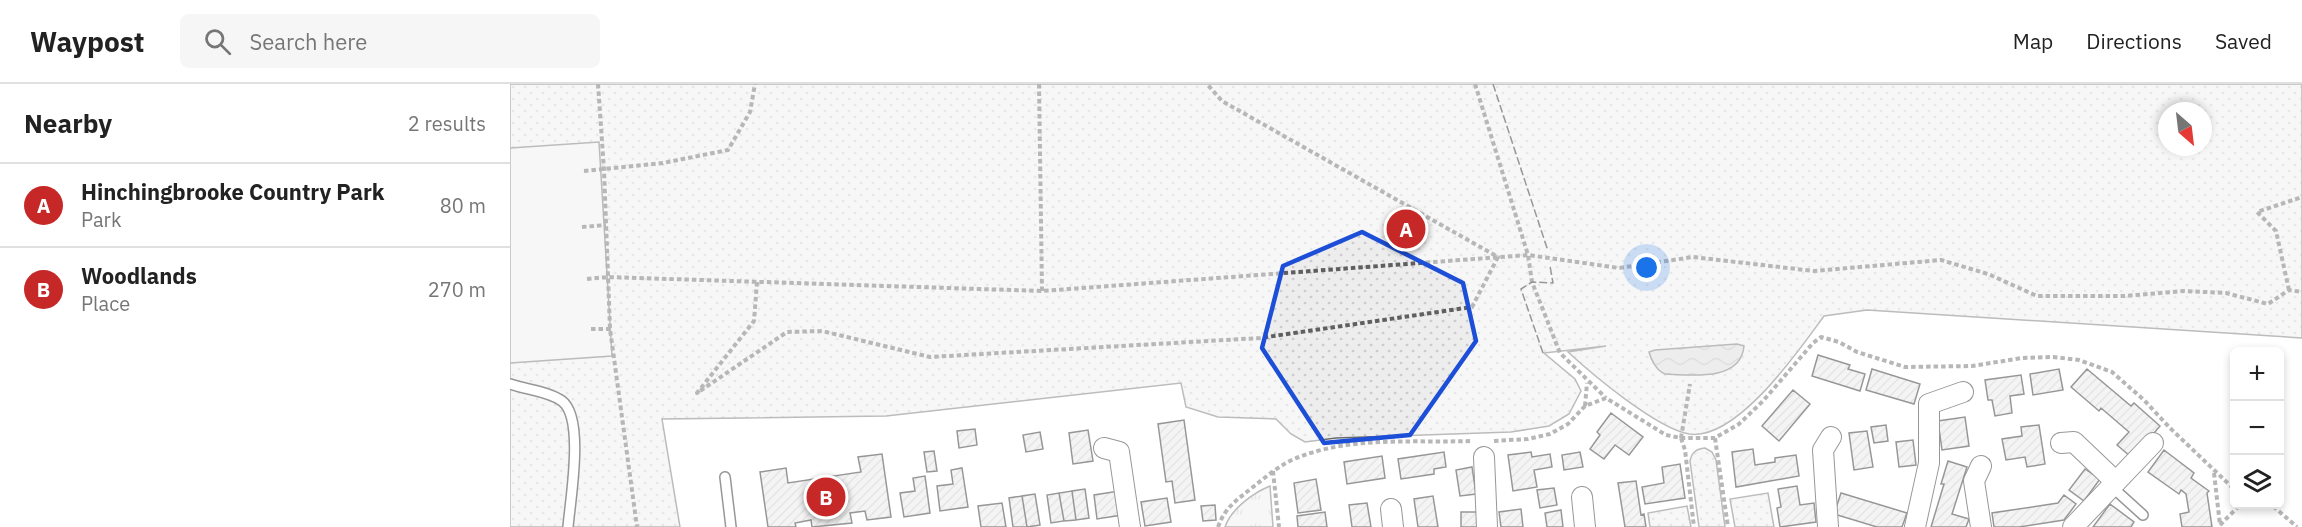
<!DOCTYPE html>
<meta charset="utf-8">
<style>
body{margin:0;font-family:"IBM Plex Sans",sans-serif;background:#f6f6f6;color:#222}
.controls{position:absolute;right:18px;bottom:18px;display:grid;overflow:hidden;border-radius:9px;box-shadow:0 3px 9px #0003}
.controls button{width:54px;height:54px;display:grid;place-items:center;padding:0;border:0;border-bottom:2px solid #e0e0e0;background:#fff;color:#222;font:30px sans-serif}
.compass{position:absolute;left:1648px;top:18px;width:54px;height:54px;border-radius:50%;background:#fff;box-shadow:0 3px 9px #0003;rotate:152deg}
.you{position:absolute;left:1137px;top:184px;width:21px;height:21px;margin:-15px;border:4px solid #fff;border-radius:50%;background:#1a73e8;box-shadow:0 0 0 9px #1a73e833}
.badge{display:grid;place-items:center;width:39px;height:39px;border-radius:50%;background:#c62828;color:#fff;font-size:20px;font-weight:700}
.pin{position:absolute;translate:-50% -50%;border:3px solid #fff;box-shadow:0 2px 6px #0006}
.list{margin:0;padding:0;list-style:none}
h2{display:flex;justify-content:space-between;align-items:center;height:78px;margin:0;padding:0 24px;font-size:26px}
h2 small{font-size:20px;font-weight:400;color:#767676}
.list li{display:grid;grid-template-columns:39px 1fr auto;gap:18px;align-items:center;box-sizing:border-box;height:84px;padding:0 24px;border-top:2px solid #e0e0e0}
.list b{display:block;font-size:22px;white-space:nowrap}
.list p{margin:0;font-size:20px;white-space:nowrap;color:#767676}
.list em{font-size:20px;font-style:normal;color:#767676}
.icon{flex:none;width:33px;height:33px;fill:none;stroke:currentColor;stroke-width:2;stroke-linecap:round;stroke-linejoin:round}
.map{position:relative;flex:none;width:1792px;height:443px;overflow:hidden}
header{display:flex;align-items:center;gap:36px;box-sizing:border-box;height:84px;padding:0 30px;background:#fff;border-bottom:2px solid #e0e0e0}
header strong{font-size:28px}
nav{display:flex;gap:33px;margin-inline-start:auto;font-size:21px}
.search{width:420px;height:54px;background:#f6f6f6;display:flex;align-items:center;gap:15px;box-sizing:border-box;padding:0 21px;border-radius:9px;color:#767676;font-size:22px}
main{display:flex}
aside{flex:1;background:#fff}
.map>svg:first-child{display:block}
</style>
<header>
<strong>Waypost</strong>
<div class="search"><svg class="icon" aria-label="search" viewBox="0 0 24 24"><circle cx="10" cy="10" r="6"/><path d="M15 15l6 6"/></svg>Search here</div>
<nav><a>Map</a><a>Directions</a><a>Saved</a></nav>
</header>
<main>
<aside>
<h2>Nearby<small>2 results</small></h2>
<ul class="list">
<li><span class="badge">A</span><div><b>Hinchingbrooke Country Park</b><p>Park</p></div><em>80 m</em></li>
<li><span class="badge">B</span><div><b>Woodlands</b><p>Place</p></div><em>270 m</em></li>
</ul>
</aside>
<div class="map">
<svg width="1792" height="443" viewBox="0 0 1792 443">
<defs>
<pattern id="grass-tufts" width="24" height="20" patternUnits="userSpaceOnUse" patternTransform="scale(1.5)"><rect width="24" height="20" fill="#ededed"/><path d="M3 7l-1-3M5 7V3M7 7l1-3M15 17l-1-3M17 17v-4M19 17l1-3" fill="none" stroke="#cbcbcb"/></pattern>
<pattern id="park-dots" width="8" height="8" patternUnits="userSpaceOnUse" patternTransform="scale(1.5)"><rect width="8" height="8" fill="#ededed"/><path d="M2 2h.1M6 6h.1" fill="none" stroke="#cbcbcb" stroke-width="1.8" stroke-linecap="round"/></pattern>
<pattern id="water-waves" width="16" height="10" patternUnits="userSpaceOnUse" patternTransform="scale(1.5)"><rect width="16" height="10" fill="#d7d7d7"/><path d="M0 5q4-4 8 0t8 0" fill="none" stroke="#b8b8b8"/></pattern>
<pattern id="building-hatch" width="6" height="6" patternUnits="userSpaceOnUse" patternTransform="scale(1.5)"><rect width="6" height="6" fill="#e6e6e6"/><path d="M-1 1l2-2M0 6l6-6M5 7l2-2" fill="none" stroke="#c5c5c5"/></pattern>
</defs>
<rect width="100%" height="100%" fill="#fff"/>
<!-- grass -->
<path fill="url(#grass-tufts)" stroke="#6a6a6a" stroke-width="1.5" d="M760 402 763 443H715C721 425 743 409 760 402Z"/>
<!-- park -->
<path fill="url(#park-dots)" stroke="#6a6a6a" stroke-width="1.5" fill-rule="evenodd" d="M0 0H1792V254L1357 226 1314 232C1289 266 1227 357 1179 350 1146 344 1083 291 1058 268L1096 262 1034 269 1065 295 1071 307 1059 330 1039 342 1001 348 826 354 795 358 781 350 766 335 708 333 676 323 671 299 376 332 152 335 170 443H0ZM1657 27H1693V63H1657Z
M1195 364 1202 368 1206 376 1215 443H1189L1180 377C1182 368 1186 365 1195 364Z
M1258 409 1264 443H1225L1220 415Z
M1177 422 1181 443H1140L1138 429Z"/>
<!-- built -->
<path fill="#ededed" stroke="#6a6a6a" stroke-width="1.5" d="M89 58 102 272 0 279V64Z"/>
<!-- water -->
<path fill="url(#water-waves)" stroke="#6a6a6a" stroke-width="1.5" d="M1227 260 1234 262C1231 298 1180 291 1155 290 1147 287 1141 276 1139 268L1145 266Z"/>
<!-- building -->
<path fill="url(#building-hatch)" stroke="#1a1a1a" stroke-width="1.5" d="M1308 271 1340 281 1338 285 1355 290 1350 307 1302 292Z
M1362 285 1410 300 1404 320 1356 306Z
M1549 285 1553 306 1523 311 1520 290Z
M1577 285 1621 322 1624 319 1650 342 1634 361 1620 372 1607 361 1619 348 1591 324 1589 327 1561 303Z
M1511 291 1514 310 1500 312 1502 329 1485 332 1482 316H1478L1475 296Z
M1283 306 1300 320 1269 357 1252 342Z
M1101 329 1133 353 1119 371 1105 361 1094 375 1080 365 1090 351 1087 348Z
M1455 333 1459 362 1432 366 1428 337Z
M674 336 685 416 665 419 662 397 656 398 648 340Z
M1376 341 1378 357 1364 359 1361 343Z
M1529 341 1535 380 1517 383 1515 373 1496 376 1492 355 1512 352 1511 343Z
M465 345 467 361 449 364 447 347Z
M578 346 583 377 563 380 559 349Z
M1357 347 1363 383 1344 386 1339 349Z
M530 348 533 365 516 368 513 351Z
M1403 356 1406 381 1389 383 1386 358Z
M1243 365 1245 381 1265 378V374L1286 371 1289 392 1226 403 1222 368Z
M1654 366 1684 389 1681 394 1699 407 1697 409 1702 443H1672L1670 430 1679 428 1676 410 1671 406 1669 410 1638 388Z
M424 367 427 387 417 388 414 368Z
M934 368 936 383 924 385V390L891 395 888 375Z
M1021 368 1022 373 1040 370 1042 383 1024 386 1027 403 1003 407 998 371Z
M1070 368 1073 383 1054 386 1052 371Z
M372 370 381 433 357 436 355 427 340 429 342 439 302 443 301 436 285 439 286 443H258L250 388 276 384 278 399 351 388 348 373Z
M872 372 875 394 837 400 834 378Z
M1438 377 1457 383 1442 430 1459 435 1456 443H1421L1434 400H1431Z
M1170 380 1175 414 1135 420 1132 403 1154 399 1152 383Z
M962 383 966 410 950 412 946 386Z
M452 384 458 423 430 427 427 402 443 400 441 386Z
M1575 385 1590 395 1574 417 1559 406Z
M415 392 420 429 394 433 390 409 405 407 403 394Z
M806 395 811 426 788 429 784 399Z
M1126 397 1131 431 1134 430 1136 443H1115L1108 399Z
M1287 402 1290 421 1304 419 1306 438 1270 443 1267 424 1271 423 1268 405Z
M1044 404 1047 421 1030 424 1027 406Z
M575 405 579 434 566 436 562 407Z
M562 407 566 436 554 437 549 409Z
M609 407 612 431 587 435 584 411Z
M549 409 554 437 541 439 537 411Z
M1331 409 1397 429 1392 443H1367L1324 430Z
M525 410 530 441 517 443 512 412Z
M1554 411 1566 420 1554 436 1509 443H1484L1482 429 1548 419Z
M512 412 517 443H503L499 414Z
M923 412 928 443H908L904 415Z
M657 414 661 438 635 442 631 418Z
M492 419 496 443H471L468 422Z
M857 419 861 443H842L839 421Z
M1600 420 1624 438 1621 443H1583Z
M705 421 706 436 693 437 691 422Z
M1011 425 1013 443H991L989 428Z
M1051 426 1053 443H1037L1035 429Z
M815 428 817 443H788L787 432Z
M951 428H968V443H951Z"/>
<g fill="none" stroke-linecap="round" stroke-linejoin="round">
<defs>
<path id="service" d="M0 300C17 306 38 307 52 317 75 334 60 417 58 443
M215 393 221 443
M1601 402 1633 431"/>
<path id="minor" d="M1551 359 1564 358 1606 398
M594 364 609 368 620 443
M974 373 977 443
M1072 413 1075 443
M881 425 883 443
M1318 443 1313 366 1321 353
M1405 443 1419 379V320L1453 308
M1471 443 1464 397 1471 382
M1563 443 1643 359"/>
</defs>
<!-- service casing -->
<use href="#service" stroke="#1a1a1a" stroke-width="12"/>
<!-- minor casing -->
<use href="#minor" stroke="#1a1a1a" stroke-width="22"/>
<!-- path -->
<path stroke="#5f5f5f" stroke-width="4" stroke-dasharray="4.5 3" stroke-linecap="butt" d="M88 0 94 86 100 245 127 443
M529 0 532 207
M965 0 1018 171 1022 198 1050 269 1096 314
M74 87 153 79 218 66 240 28 245 0
M72 143 96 141
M77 195 98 193 532 207 1018 171 1109 184 1183 173 1304 187 1431 176 1478 190 1527 212H1615L1674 207 1716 209 1758 220 1779 206 1792 208
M247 198 244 237 187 309 277 248 312 247 420 273 750 254 962 223 988 173 712 17 697 0
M1779 206 1766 147 1747 128 1792 113
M81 245H100
M1075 322 1077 299
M1171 354 1175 366 1184 443
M1171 354 1180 300
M1205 354 1218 443
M984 357 1018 355 1040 350 1058 340 1075 322 1096 314 1156 351 1171 354H1205L1229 340 1253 317 1303 259 1311 253 1329 258 1347 268 1395 283 1462 282 1512 274 1543 273 1569 276 1602 288 1634 316 1660 344 1724 405
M763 387 769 443
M1704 389 1710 441
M1756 420 1764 423 1787 443
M1710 441 1731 420
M708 443C715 423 727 416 743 403 757 392 772 379 789 373 843 352 904 359 961 357"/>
<!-- service -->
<use href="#service" stroke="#fff" stroke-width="9"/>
<!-- minor -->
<use href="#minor" stroke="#fff" stroke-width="20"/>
<!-- fence -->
<path stroke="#1a1a1a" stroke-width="1.5" stroke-dasharray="8 3" stroke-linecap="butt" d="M983 0 1038 167
M1033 269 1011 205 1022 198 1043 199 1040 182"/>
</g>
<!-- marked area -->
<path d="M0 0H1792V443H0ZM852 148 953 199 966 257 900 351 814 359 752 264 773 182Z" fill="#fff" fill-opacity=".55" fill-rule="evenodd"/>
<path fill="none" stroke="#1d4ed8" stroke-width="4.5" stroke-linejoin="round" d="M852 148 953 199 966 257 900 351 814 359 752 264 773 182Z"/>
</svg>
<div class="controls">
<button>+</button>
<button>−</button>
<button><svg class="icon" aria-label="layers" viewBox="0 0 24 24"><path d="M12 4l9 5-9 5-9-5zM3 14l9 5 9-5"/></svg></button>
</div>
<svg class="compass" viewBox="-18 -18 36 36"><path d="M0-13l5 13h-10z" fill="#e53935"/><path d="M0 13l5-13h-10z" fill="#767676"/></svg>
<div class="you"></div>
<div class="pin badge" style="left:896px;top:145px">A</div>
<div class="pin badge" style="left:316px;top:413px">B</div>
</div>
</main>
